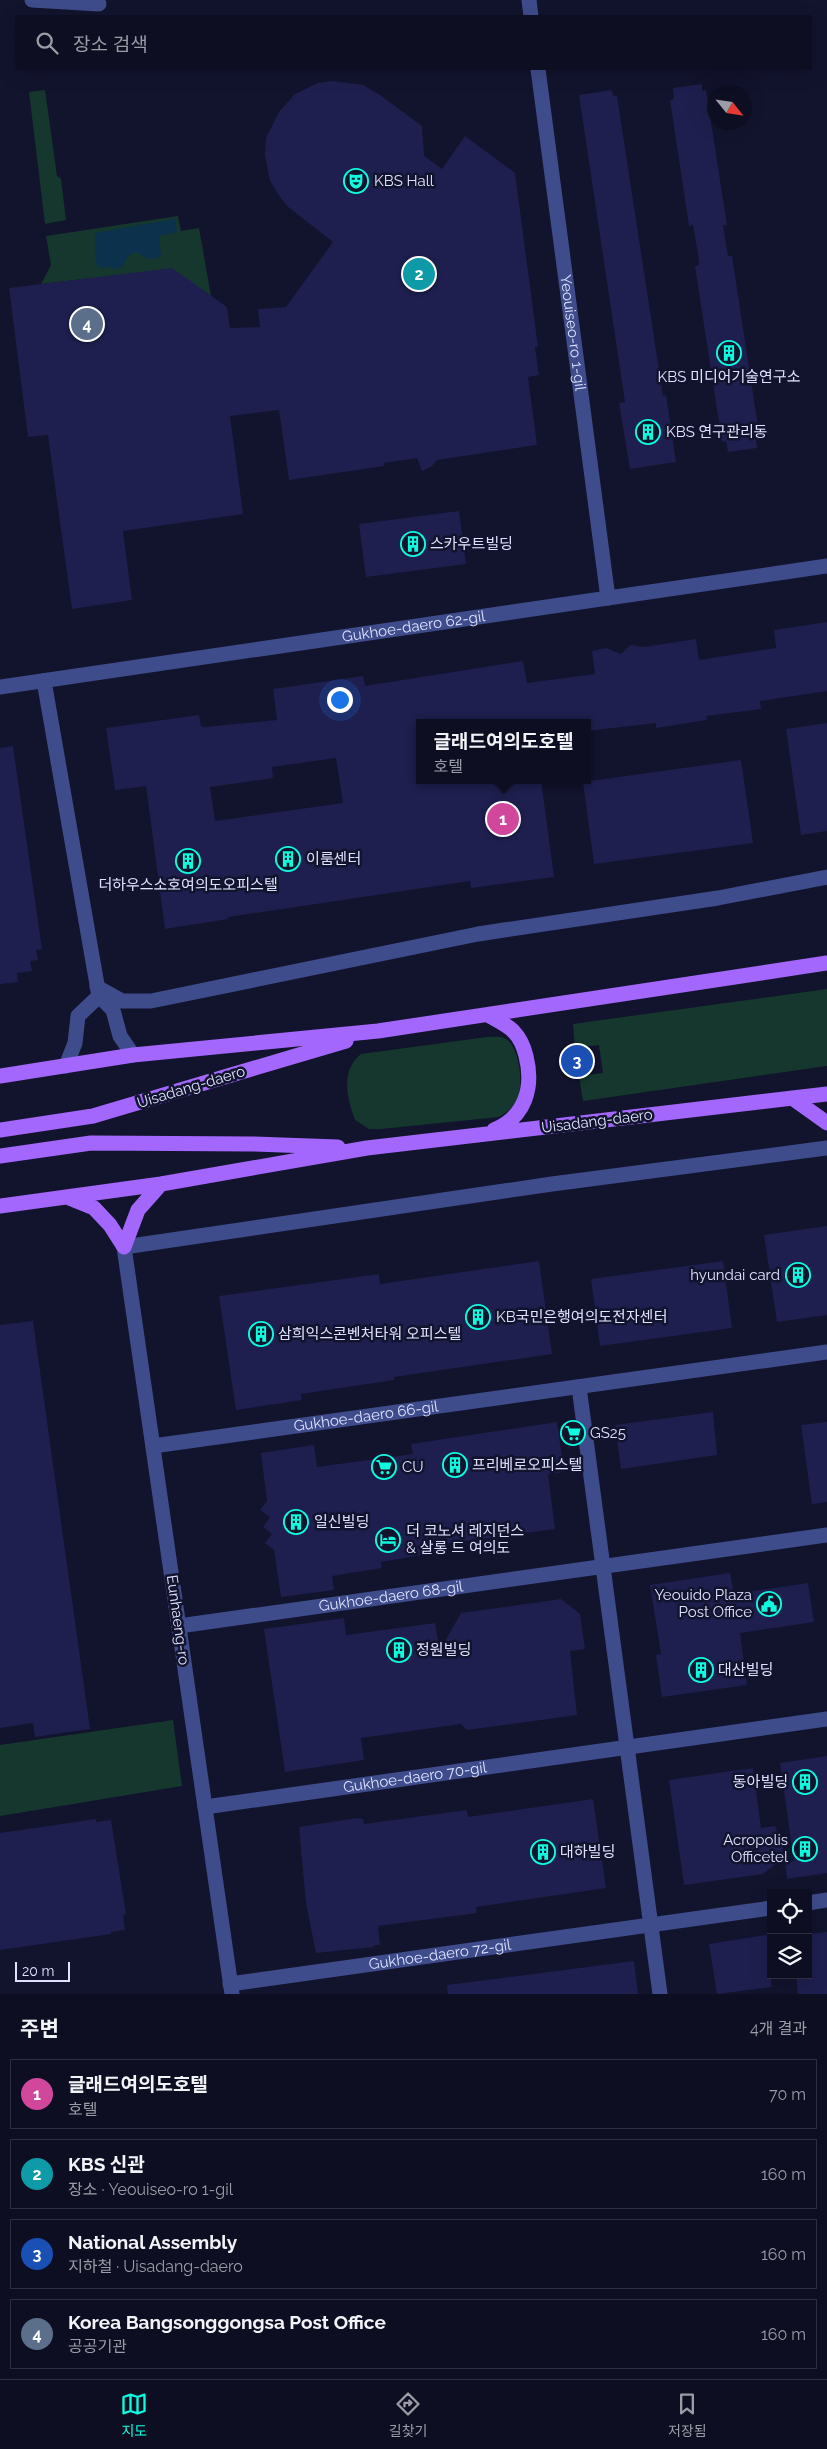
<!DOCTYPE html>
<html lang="ko">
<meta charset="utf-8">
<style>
body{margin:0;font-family:Raleway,"Noto Sans KR",sans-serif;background:#17172a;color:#f1f3f6}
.controls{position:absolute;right:15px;bottom:15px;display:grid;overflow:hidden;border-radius:0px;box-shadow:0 5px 20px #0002}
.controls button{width:45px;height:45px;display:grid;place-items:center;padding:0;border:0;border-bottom:1px solid #2e2e40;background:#0e0e22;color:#f1f3f6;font:25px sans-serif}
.compass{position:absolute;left:707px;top:85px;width:45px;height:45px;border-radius:50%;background:#0e0e22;box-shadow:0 5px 20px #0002;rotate:120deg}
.scale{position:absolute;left:15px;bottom:12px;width:55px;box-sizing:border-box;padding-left:5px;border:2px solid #dee2ff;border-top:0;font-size:14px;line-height:18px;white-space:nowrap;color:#dee2ff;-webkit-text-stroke:4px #12132d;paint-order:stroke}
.you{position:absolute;left:339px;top:699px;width:18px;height:18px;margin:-12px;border:4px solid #fff;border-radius:50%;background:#1a73e8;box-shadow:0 0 0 8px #1a73e833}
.badge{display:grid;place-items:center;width:32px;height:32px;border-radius:50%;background:#0dfcdf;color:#fff;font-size:16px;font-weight:700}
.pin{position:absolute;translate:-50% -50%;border:2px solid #fff;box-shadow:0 1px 5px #0006}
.popup{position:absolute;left:416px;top:719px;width:175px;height:65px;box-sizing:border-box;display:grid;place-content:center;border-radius:0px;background:#0e0e22;filter:drop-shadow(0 1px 4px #0005);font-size:16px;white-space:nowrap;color:#9b9ca5}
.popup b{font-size:19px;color:#f1f3f6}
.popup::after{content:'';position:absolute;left:50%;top:100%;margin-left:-10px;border:10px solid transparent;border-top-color:#0e0e22}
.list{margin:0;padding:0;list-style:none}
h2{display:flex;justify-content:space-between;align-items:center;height:65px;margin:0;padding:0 20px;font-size:21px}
h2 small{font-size:16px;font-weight:400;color:#9b9ca5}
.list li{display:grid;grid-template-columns:32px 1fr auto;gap:15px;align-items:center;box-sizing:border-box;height:70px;margin:0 10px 10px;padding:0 10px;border:1px solid #2e2e40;border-radius:0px}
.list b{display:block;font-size:19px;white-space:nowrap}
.list p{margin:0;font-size:16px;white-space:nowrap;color:#9b9ca5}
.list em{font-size:16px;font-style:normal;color:#9b9ca5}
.icon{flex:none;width:28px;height:28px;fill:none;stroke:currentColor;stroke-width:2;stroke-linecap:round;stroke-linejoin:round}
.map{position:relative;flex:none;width:827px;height:1994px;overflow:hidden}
.search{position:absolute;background:#0e0e22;box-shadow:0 5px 20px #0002;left:15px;right:15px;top:15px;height:55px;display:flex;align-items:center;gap:12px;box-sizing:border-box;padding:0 18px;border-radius:0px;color:#9b9ca5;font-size:19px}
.sheet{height:385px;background:#0e0e22}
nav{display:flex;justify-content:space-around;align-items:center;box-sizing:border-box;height:70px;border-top:1px solid #2e2e40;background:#0e0e22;font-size:14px;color:#9b9ca5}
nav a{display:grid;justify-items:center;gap:2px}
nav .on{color:#0dfcdf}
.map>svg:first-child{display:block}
</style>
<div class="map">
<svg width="827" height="1994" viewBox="0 0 827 1994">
<rect width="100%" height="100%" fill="#12132d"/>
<!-- green -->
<path fill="#15372e" d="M45 90 57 176 61 179 66 220 45 224 29 92Z
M178 216 181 231 199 228 211 296 171 269 41 284 51 265 46 236Z
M827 989V1066L583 1101 579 1076 603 1073 599 1045 575 1048 573 1024Z
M487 1037C493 1037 501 1036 506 1039 520 1047 523 1084 518 1098 514 1107 507 1112 499 1117L381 1129H369L355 1120C347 1098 340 1071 361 1054Z
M173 1720 182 1786 0 1816V1745Z"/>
<!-- water -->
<path fill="#0c314c" d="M175 219 177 232 159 236 161 257 149 259 135 252 128 256 122 267 113 269 108 266 104 269 96 264 95 233Z"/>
<!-- building -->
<path fill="#1e1f4e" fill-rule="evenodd" d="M333 81 363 85 380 95 422 126 424 156 442 169 465 136 515 173 538 347H535L539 375 528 377 537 445 437 460 432 466 422 471 417 458 384 463V466L289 480 279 410 230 416 243 514 123 531 132 600 72 609 48 435 28 437 9 288 172 268 227 307 230 328 260 327 258 309 286 307 333 242 287 206 280 197 270 181 265 155 266 138 279 112 295 94 318 83Z
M702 84V91L706 90 727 225H723L728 256H732L760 440H756L757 448 728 452 726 441 722 442 695 266 699 265 698 254 693 225 689 226 670 100 674 99 673 88Z
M612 90 613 96H617L663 396 666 395 676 462 630 469 619 403 625 402 579 95Z
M459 511 466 564 366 577 359 524Z
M827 622V691L760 701 761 709 706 716 707 720 656 728V723L587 731V723H419V780H541L554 877 471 888 470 881 228 917V919L165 929 146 786 115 790 106 728 199 715 201 726 205 727 277 720 273 689 363 676 365 686 523 661 527 683 595 674 592 651 606 648 621 654 630 645 644 647 696 639 699 660 776 648 774 630ZM336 758 343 803 215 821 210 787 273 778 272 767Z
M827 723V831L801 835 786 729Z
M13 746 42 949 36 950 38 960 30 961 32 971 17 973 18 982 0 984V748Z
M741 760 753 843 594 864 583 782Z
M827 1226V1315L777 1322 764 1235Z
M539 1261 552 1354 394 1377V1380L301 1394 302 1400 236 1410 219 1296 379 1274 380 1284Z
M723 1261 732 1328 600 1346 591 1279Z
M33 1321 90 1729 35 1737 33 1723 0 1728V1325Z
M713 1412 717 1455 621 1469 615 1425Z
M557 1422 564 1472 548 1474 555 1529 428 1546 429 1554 381 1562 382 1568 332 1576 334 1590 281 1597 274 1550 265 1543 272 1534 263 1527 270 1517 260 1510 267 1501 261 1453 314 1445 317 1467 413 1454 411 1444Z
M827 1422V1502L812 1504 801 1425Z
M730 1573 734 1594 808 1583 814 1622 740 1633 747 1685 662 1697 656 1655 661 1654 650 1585Z
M561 1599 580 1614 585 1649 570 1651 577 1715 467 1730 461 1724 361 1738 364 1760 285 1772 264 1629 344 1618 346 1635 435 1623 440 1650 461 1613Z
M827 1756V1873L787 1879 785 1863 794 1861 780 1763Z
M753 1768 761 1828 775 1826 786 1856 763 1874 684 1885 669 1780Z
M593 1799 606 1888 476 1907 477 1913 378 1926 380 1945H374V1947L316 1953 306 1903 299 1827 357 1818 363 1819 364 1824 467 1810 468 1817Z
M96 1819V1822L111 1820 126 1914 123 1915 125 1930 111 1932V1934L0 1950V1833Z
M827 1932V1994H798L796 1975H808V1934Z
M771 1934V1987L717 1994 709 1944Z
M634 1961 638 1994H448L447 1985Z"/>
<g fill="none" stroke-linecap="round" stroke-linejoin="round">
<!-- minor -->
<g stroke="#3e4c8b" stroke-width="15">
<path d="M32 0 99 4"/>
<path d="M529 0 531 16"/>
<path id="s1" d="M538 69 608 598"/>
<path d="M44 681 99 996 113 1010 120 1036 133 1055"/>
<path id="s2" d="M0 687 827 566"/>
<path d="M97 987 122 1001H151L478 934 718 898 827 877"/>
<path d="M66 1066 75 1043 78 1016 99 996"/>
<path d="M579 1387 660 1994"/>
<path id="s3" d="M153 1446 827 1352"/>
<path id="s4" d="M179 1626 827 1535"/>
<path id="s5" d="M205 1807 827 1719"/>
<path d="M808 1903 827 1900"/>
<path id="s6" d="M230 1984 771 1908"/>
<path d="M232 1994 124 1247 552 1184 827 1148"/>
</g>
<!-- major -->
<path stroke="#a367fd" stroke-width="15" d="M488 1015C496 1020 508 1025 514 1032 520 1038 524 1048 526 1056 534 1088 525 1117 494 1130
M0 1076 133 1055 378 1031 827 963
M792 1098 827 1123
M0 1130 93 1116 346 1041
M0 1156 91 1143 254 1144 338 1147
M67 1197 94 1208 110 1225 124 1247
M0 1206 161 1184 367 1148 827 1094
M124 1247 138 1210 161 1184"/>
</g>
<!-- icons -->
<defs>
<symbol id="theatre-ring" viewBox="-11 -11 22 22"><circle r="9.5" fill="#12132d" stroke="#0dfcdf" stroke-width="1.5"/><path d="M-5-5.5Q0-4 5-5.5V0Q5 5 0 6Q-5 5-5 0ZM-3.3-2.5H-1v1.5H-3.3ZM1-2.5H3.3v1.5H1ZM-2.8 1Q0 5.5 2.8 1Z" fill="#0dfcdf"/></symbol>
<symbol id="building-ring" viewBox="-11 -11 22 22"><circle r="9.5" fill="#12132d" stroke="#0dfcdf" stroke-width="1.5"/><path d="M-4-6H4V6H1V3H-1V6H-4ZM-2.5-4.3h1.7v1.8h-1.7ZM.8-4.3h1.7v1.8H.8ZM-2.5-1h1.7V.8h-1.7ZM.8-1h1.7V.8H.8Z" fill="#0dfcdf"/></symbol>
<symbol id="supermarket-ring" viewBox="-11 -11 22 22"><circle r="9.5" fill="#12132d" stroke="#0dfcdf" stroke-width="1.5"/><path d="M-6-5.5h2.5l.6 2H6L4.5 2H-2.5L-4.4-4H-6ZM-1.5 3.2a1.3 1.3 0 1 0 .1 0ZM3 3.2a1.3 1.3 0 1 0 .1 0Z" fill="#0dfcdf"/></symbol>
<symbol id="hotel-ring" viewBox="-11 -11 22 22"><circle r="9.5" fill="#12132d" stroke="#0dfcdf" stroke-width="1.5"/><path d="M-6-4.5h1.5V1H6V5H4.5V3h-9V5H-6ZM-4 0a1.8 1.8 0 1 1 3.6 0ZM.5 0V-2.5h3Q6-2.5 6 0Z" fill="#0dfcdf"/></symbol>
<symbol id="civic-ring" viewBox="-11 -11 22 22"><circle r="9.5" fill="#12132d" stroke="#0dfcdf" stroke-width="1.5"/><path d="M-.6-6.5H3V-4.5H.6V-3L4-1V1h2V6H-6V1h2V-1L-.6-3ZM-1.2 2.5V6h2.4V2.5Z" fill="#0dfcdf"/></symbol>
</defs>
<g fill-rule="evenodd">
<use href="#theatre-ring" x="342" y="167" width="28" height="28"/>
<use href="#building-ring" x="715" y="339" width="28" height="28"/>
<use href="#building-ring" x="634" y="418" width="28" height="28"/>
<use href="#building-ring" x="399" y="530" width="28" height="28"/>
<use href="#building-ring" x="274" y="845" width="28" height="28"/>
<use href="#building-ring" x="174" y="847" width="28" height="28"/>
<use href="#building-ring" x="784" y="1261" width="28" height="28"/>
<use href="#building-ring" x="464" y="1303" width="28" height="28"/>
<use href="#building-ring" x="247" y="1320" width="28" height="28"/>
<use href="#supermarket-ring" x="559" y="1419" width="28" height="28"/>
<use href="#building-ring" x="441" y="1451" width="28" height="28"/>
<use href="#supermarket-ring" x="370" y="1453" width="28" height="28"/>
<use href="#building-ring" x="282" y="1508" width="28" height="28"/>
<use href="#hotel-ring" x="374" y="1526" width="28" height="28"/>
<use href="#civic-ring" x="755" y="1590" width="28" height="28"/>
<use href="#building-ring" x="385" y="1636" width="28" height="28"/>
<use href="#building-ring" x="687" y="1656" width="28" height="28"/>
<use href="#building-ring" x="791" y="1768" width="28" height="28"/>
<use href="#building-ring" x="791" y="1835" width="28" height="28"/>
<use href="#building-ring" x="529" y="1838" width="28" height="28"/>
</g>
<g text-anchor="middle" stroke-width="5" stroke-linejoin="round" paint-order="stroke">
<!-- poi labels -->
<g font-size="15" fill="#dee2ff" stroke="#12132d" text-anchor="start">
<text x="374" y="186">KBS Hall</text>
<text x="729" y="382" text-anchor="middle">KBS 미디어기술연구소</text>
<text x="666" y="437">KBS 연구관리동</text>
<text x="430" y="549">스카우트빌딩</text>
<text x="306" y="864">이룸센터</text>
<text x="188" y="890" text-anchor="middle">더하우스소호여의도오피스텔</text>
<text x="780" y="1280" text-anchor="end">hyundai card</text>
<text x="496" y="1322">KB국민은행여의도전자센터</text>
<text x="278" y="1339">삼희익스콘벤처타워 오피스텔</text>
<text x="590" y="1438">GS25</text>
<text x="472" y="1470">프리베로오피스텔</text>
<text x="402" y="1472">CU</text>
<text x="314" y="1527">일신빌딩</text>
<text x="406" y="1536">더 코노셔 레지던스<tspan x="406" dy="17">&amp; 살롱 드 여의도</tspan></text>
<text x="752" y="1600" text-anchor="end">Yeouido Plaza<tspan x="752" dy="17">Post Office</tspan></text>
<text x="416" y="1655">정원빌딩</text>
<text x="718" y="1675">대산빌딩</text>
<text x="788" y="1787" text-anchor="end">동아빌딩</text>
<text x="788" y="1845" text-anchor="end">Acropolis<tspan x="788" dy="17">Officetel</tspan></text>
<text x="560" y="1857">대하빌딩</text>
</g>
<!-- street labels -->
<g font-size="15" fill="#dee2ff" stroke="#12132d">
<text dy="5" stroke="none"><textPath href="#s1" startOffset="266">Yeouiseo-ro 1-gil</textPath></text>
<text dy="5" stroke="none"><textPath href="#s2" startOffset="418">Gukhoe-daero 62-gil</textPath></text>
<text transform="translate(191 1087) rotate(-17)" y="5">Uisadang-daero</text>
<text transform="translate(597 1121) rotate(-7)" y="5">Uisadang-daero</text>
<text dy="5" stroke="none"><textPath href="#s3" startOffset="215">Gukhoe-daero 66-gil</textPath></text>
<text dy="5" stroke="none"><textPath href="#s4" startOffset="214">Gukhoe-daero 68-gil</textPath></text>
<text transform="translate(178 1620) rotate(82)" y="5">Eunhaeng-ro</text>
<text dy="5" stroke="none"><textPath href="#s5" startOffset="212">Gukhoe-daero 70-gil</textPath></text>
<text dy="5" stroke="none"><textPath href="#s6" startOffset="212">Gukhoe-daero 72-gil</textPath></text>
</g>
</g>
</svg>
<div class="controls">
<button><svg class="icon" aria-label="locate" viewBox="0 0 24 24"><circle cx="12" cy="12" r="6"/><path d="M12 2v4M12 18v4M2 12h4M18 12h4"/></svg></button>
<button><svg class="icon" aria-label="layers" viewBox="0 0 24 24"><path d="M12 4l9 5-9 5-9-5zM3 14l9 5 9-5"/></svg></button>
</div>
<svg class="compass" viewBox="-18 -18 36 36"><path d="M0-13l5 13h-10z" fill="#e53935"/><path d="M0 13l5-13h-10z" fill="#9b9ca5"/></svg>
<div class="scale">20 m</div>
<div class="you"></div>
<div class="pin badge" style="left:503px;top:819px;background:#d1479c">1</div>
<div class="popup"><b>글래드여의도호텔</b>호텔</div>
<div class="pin badge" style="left:419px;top:274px;background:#0f9aa8">2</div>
<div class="pin badge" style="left:577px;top:1061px;background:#1a4fb4">3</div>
<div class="pin badge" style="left:87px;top:324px;background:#5c6f8a">4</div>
<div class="search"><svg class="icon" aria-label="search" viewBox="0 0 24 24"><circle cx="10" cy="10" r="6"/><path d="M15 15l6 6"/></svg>장소 검색</div>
</div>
<section class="sheet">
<h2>주변<small>4개 결과</small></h2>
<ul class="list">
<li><span class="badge" style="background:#d1479c">1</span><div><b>글래드여의도호텔</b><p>호텔</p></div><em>70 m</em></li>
<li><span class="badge" style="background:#0f9aa8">2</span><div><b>KBS 신관</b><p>장소 · Yeouiseo-ro 1-gil</p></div><em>160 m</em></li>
<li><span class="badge" style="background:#1a4fb4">3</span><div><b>National Assembly</b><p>지하철 · Uisadang-daero</p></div><em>160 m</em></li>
<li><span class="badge" style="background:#5c6f8a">4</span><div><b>Korea Bangsonggongsa Post Office</b><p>공공기관</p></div><em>160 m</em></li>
</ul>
</section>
<nav>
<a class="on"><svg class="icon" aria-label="map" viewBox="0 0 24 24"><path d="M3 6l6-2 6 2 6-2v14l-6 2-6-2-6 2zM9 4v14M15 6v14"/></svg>지도</a>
<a><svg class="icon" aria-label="directions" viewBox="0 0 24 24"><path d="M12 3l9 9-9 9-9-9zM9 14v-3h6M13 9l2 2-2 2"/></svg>길찾기</a>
<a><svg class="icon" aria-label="saved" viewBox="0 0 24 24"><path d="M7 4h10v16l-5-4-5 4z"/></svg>저장됨</a>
</nav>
